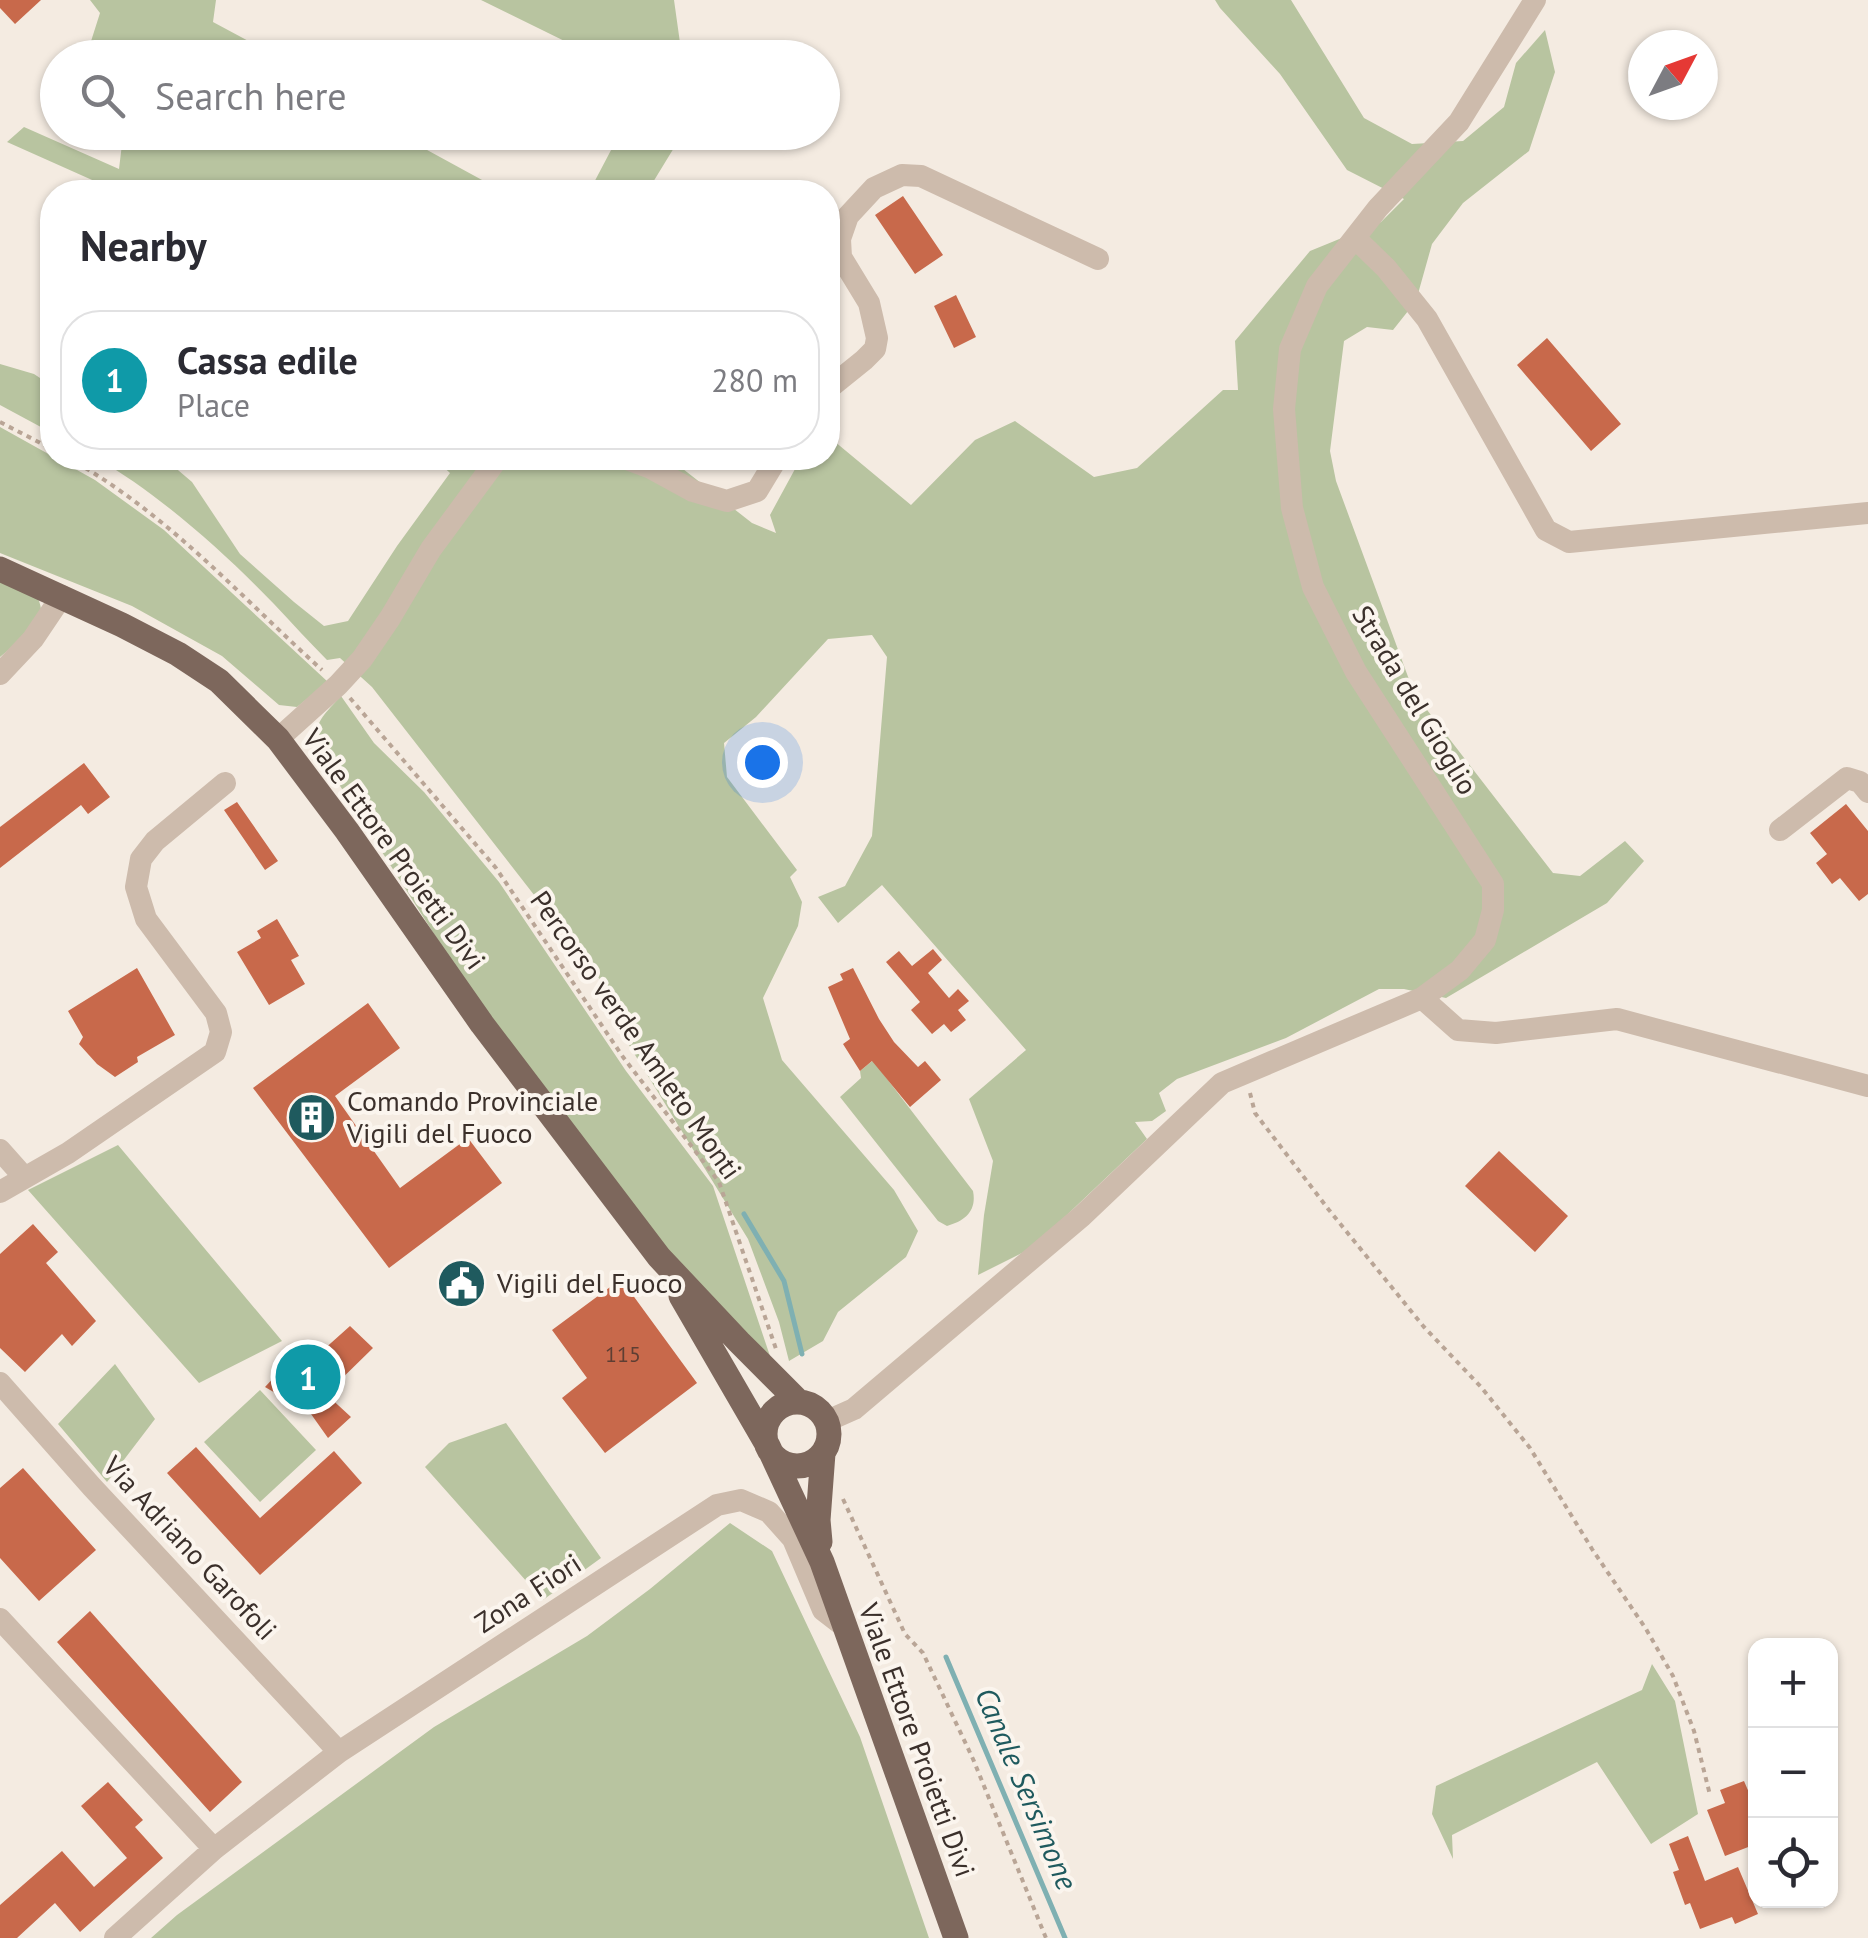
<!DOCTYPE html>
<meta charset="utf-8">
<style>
body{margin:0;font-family:"PT Sans",sans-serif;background:#f2f2f3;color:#2b2b33}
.controls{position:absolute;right:30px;bottom:30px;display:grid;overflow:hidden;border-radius:20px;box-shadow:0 2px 8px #0004}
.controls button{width:90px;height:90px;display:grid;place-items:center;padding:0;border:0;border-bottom:2px solid #e1e1e2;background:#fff;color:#2b2b33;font:50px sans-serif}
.compass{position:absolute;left:1628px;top:30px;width:90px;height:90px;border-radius:50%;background:#fff;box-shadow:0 2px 8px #0004;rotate:49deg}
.you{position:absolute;left:762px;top:762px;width:35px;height:35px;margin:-25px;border:8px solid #fff;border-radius:50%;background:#1a73e8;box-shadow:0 0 0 15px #1a73e833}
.badge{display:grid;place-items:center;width:65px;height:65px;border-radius:50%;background:#111827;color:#fff;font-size:32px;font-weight:700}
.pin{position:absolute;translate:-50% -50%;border:5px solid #fff;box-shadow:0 2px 10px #0006}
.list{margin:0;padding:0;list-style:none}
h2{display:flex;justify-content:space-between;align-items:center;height:130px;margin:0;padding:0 40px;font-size:42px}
h2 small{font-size:32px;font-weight:400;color:#7c7c81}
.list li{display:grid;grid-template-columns:65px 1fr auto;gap:30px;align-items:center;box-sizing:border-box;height:140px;margin:0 20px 20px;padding:0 20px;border:2px solid #e1e1e2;border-radius:40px}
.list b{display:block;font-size:38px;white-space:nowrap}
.list p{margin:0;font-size:32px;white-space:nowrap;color:#7c7c81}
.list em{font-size:32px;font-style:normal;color:#7c7c81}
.icon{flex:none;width:55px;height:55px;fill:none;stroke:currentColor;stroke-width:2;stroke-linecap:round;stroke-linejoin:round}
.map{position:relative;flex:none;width:1868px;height:1938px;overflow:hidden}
.search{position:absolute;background:#fff;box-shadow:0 2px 8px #0004;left:40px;top:40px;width:800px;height:110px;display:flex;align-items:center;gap:25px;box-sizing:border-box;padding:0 35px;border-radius:55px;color:#7c7c81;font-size:38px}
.panel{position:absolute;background:#fff;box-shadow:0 2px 8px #0004;left:40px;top:180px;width:800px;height:290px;border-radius:40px}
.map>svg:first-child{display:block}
</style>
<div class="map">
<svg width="1868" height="1938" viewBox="0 0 1868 1938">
<rect width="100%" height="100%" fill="#f4ebe1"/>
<!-- green -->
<path fill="#b8c4a0" d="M90 0H216L213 22 254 44 272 57H86L100 13Z
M481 0H674L682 57H597Z
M1215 0H1291L1364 118 1412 144 1463 141 1504 107 1516 63 1545 30 1555 72 1529 151 1463 203 1432 244 1416 301 1393 330 1367 327 1344 341 1330 451 1336 481 1414 693 1553 873 1580 876 1625 841 1644 861 1607 903 1446 998 1404 989H1379L1286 1038 1177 1079 1159 1093 1166 1111 1152 1121 1135 1122 1147 1139 1032 1248 978 1275 984 1215 993 1161 969 1099 1026 1050 882 885 838 923 818 897 845 886 872 836 887 657 872 635 828 639 756 717 724 743 727 777 797 870 790 877 802 902 798 926 763 998 782 1060 894 1190 918 1231 906 1257 838 1312 823 1341 789 1361 779 1322 748 1239 613 1019 626 1013 372 687 340 658 327 660C309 642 292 623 274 604 224 552 158 493 96 458L165 459 192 482 240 554 294 602 324 626 348 621 397 546 450 473 434 458H669L752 523 776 533 770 515 801 458H828V436L911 505 975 440 1015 421 1094 477 1137 468 1223 390H1238L1235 341 1310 251 1381 222 1404 199 1347 170 1280 74 1220 8Z
M24 127 119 169 122 144 111 133H396L504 192H119L7 142Z
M620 133H683L647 192H589Z
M0 364 34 374 52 386V433L0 405Z
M0 427 95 480 164 530 328 682 297 707 279 705 222 656 132 606 0 553Z
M0 575C28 588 42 587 42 622L0 657Z
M341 696 374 743 424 792 499 882 626 1071 713 1186 773 1365 703 1298 488 1019 323 759C309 727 319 720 341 696Z
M882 1053 881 1071 973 1191C977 1211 965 1221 947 1226L938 1221 840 1097 861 1078 860 1071Z
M118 1145 282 1341 199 1383 28 1190Z
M115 1364 155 1419 107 1482 58 1424Z
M260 1390 316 1450 260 1502 204 1442Z
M506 1423 601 1558 543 1600 425 1467 449 1443Z
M730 1523 772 1551 860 1737 929 1938H151L177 1915 434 1727 587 1636 650 1589Z
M1652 1664 1675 1701 1698 1814 1651 1844 1597 1762 1452 1835 1453 1859 1432 1814 1436 1786 1642 1690Z"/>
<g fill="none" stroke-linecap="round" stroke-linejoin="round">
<!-- stream -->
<path stroke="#7fb0b2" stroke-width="5" d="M744 1214 784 1281 802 1354
M946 1657 1065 1938"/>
</g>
<!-- building -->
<path fill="#c8694b" d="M0 0H41L15 24 0 8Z
M903 196 943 255 915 274 875 215Z
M956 295 976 337 954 348 934 306Z
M1547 338 1621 424 1591 451 1517 365Z
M84 763 110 797 88 814 81 805 0 868V827Z
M237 802 278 861 265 870 224 810Z
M1846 804 1868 831V894L1859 901 1840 878 1832 884 1816 863 1827 854 1810 833Z
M277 919 299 956 291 960 305 984 269 1005 237 952 261 938 257 931Z
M933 949 942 960 928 973 949 998 958 989 969 1001 958 1010 966 1020 951 1032 944 1024 932 1034 911 1010 920 1002 886 962 899 951 912 966Z
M137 968 175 1035 137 1057 138 1062 115 1077 97 1064 79 1044 83 1037 68 1011Z
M853 968 879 1019 894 1042 918 1067 925 1061 941 1080 910 1107 872 1061 860 1071 843 1044 850 1039 828 987 843 980 840 974Z
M368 1003 400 1048 335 1096 400 1188 468 1138 502 1183 389 1268 253 1088Z
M1499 1151 1568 1216 1535 1252 1465 1186Z
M33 1224 58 1252 46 1263 96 1321 72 1346 62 1334 25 1372 0 1348V1254Z
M621 1279 697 1383 605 1453 562 1398 587 1378 552 1330Z
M350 1326 373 1348 326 1394 351 1417 328 1438 311 1414 265 1387 292 1358 303 1368Z
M196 1447 260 1518 334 1451 362 1483 260 1575 167 1473Z
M23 1468 96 1550 39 1601 0 1558V1488Z
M90 1611 242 1782 210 1812 57 1642Z
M1744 1781 1756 1809V1844L1725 1856 1707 1810 1725 1803 1720 1790Z
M108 1782 143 1820 135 1827 163 1858 80 1932 55 1903 17 1938H0V1905L62 1851 94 1887 127 1858 81 1806Z
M1688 1836 1705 1881 1738 1867 1758 1914 1735 1924 1732 1917 1700 1929 1690 1903 1685 1905 1673 1872 1679 1870 1669 1844Z"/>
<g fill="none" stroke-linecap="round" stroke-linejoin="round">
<!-- path -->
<path stroke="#b9a596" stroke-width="4" stroke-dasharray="5 5" stroke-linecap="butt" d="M0 422 52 449
M68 458C166 512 240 596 322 670
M350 698 496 868 623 1057 719 1182 776 1349
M1250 1093 1255 1113 1329 1210 1424 1327 1481 1387 1530 1448 1592 1549 1646 1629 1673 1676 1694 1731 1710 1795
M843 1499 905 1634 923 1653 973 1759 1046 1938"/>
<!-- minor -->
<path stroke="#cdbbac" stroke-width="22" d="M1355 238 1386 268 1427 319 1546 530 1569 542 1868 513
M828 389 864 360 875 349 877 338 869 303 841 257 840 239 848 216 874 188 902 175 921 176 1098 259
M624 458 651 468 693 491 727 501 757 491 777 458
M0 674 33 639 62 596
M278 739 338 685 362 659 390 618 431 549 498 458
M1780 830 1847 778 1860 782 1868 792
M1422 998 1458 1030 1496 1033 1617 1019 1868 1086
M0 1150 24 1177
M0 1192 68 1153 215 1052 221 1032 216 1013 146 919 136 887 141 859 155 841 225 783
M0 1383 92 1487 339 1752
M827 1421 854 1409 1082 1216 1222 1083 1422 998 1460 970 1485 940 1493 910V884L1356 672 1313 587 1292 508 1284 409 1290 349 1317 286 1378 208 1459 122 1535 0
M0 1619 214 1849
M115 1938 214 1849 339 1752 717 1505 741 1500 769 1512 793 1539 823 1610 845 1627"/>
<!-- major -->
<path stroke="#7d675c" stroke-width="25" d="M0 569 122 625 178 654 219 681 278 739 347 831 482 1024 659 1257 739 1342 799 1402
M681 1296 768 1446 822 1562 956 1938
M765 1434a32 32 0 1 1 64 0a32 32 0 1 1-64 0Z
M820 1542 818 1520 823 1453"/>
</g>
<!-- icons -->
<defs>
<symbol id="building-disc" viewBox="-11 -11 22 22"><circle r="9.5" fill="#1f5a5e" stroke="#fbf5ee"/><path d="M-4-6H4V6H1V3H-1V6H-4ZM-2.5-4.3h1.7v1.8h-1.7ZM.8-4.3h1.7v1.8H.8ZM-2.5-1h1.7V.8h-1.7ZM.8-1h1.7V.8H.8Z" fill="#fff"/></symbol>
<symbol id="civic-disc" viewBox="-11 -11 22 22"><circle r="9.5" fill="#1f5a5e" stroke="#fbf5ee"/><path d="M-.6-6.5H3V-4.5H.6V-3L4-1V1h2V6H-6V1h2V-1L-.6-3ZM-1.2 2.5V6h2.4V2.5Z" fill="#fff"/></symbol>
</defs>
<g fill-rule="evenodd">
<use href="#building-disc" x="284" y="1090" width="55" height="55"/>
<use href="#civic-disc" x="434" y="1256" width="55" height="55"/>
</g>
<g text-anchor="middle" stroke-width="8" stroke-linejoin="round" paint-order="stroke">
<!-- number labels -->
<g font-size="22" fill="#5e3e33">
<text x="623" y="1362">115</text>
</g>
<!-- street labels -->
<g font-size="28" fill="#3b302b" stroke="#fbf5ee">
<text transform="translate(1415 700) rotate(59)" y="10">Strada del Gioglio</text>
<text transform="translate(394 849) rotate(54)" y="10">Viale Ettore Proietti Divi</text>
<text transform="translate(636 1035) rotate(55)" y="10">Percorso verde Amleto Monti</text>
<text transform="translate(190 1548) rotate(47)" y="10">Via Adriano Garofoli</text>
<text transform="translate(528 1593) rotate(-33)" y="10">Zona Fiori</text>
<text transform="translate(917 1740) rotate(70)" y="10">Viale Ettore Proietti Divi</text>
</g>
<!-- poi labels -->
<g font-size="28" fill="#3b302b" stroke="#fbf5ee" text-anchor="start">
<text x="347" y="1111">Comando Provinciale<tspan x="347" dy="32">Vigili del Fuoco</tspan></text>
<text x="497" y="1293">Vigili del Fuoco</text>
</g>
<!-- water labels -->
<g font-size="30" font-style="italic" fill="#1f5a5e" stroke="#fbf5ee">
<text transform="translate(1026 1789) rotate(67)" y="10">Canale Sersimone</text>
</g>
</g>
</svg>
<div class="controls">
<button>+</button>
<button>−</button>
<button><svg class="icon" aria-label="locate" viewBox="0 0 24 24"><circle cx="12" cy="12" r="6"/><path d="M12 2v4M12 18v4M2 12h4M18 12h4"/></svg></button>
</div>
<svg class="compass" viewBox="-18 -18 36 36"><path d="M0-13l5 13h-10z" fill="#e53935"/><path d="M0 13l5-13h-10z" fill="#7c7c81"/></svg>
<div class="you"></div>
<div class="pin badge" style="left:308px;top:1377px;background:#0f9aa8">1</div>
<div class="search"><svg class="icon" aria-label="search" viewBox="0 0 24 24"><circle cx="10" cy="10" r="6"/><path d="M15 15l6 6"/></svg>Search here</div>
<section class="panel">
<h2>Nearby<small></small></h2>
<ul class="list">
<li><span class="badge" style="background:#0f9aa8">1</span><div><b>Cassa edile</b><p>Place</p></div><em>280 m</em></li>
</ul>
</section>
</div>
